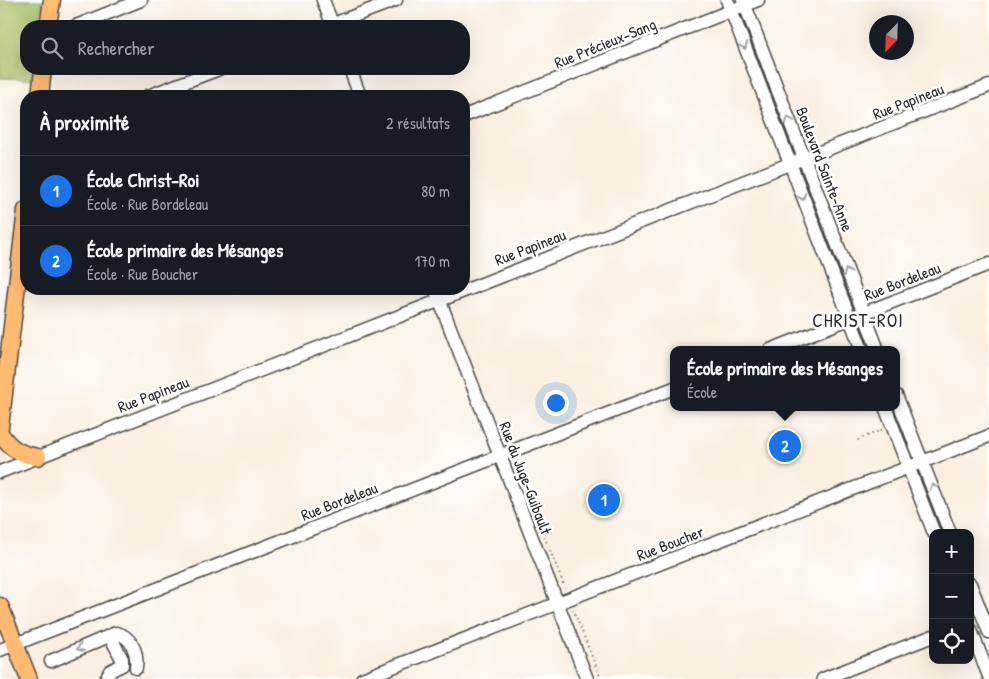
<!DOCTYPE html>
<html lang="fr">
<meta charset="utf-8">
<style>
body{margin:0;font-family:"Patrick Hand",sans-serif;background:#20242c;color:#f1f3f6}
.controls{position:absolute;right:15px;bottom:15px;display:grid;overflow:hidden;border-radius:10px;box-shadow:0 5px 20px #0002}
.controls button{width:45px;height:45px;display:grid;place-items:center;padding:0;border:0;border-bottom:1px solid #363941;background:#171b24;color:#f1f3f6;font:25px sans-serif}
.compass{position:absolute;left:869px;top:15px;width:45px;height:45px;border-radius:50%;background:#171b24;box-shadow:0 5px 20px #0002;rotate:203deg}
.you{position:absolute;left:555px;top:402px;width:18px;height:18px;margin:-12px;border:4px solid #fff;border-radius:50%;background:#1a73e8;box-shadow:0 0 0 8px #1a73e833}
.badge{display:grid;place-items:center;width:32px;height:32px;border-radius:50%;background:#1a73e8;color:#fff;font-size:16px;font-weight:700}
.pin{position:absolute;translate:-50% -50%;border:2px solid #fff;box-shadow:0 1px 5px #0006}
.popup{position:absolute;left:670px;top:346px;width:230px;height:65px;box-sizing:border-box;display:grid;place-content:center;border-radius:10px;background:#171b24;filter:drop-shadow(0 1px 4px #0005);font-size:16px;white-space:nowrap;color:#9ea1a6}
.popup b{font-size:19px;color:#f1f3f6}
.popup::after{content:'';position:absolute;left:50%;top:100%;margin-left:-10px;border:10px solid transparent;border-top-color:#171b24}
.list{margin:0;padding:0;list-style:none}
h2{display:flex;justify-content:space-between;align-items:center;height:65px;margin:0;padding:0 20px;font-size:21px}
h2 small{font-size:16px;font-weight:400;color:#9ea1a6}
.list li{display:grid;grid-template-columns:32px 1fr auto;gap:15px;align-items:center;box-sizing:border-box;height:70px;padding:0 20px;border-top:1px solid #363941}
.list b{display:block;font-size:19px;white-space:nowrap}
.list p{margin:0;font-size:16px;white-space:nowrap;color:#9ea1a6}
.list em{font-size:16px;font-style:normal;color:#9ea1a6}
.icon{flex:none;width:28px;height:28px;fill:none;stroke:currentColor;stroke-width:2;stroke-linecap:round;stroke-linejoin:round}
.map{position:relative;flex:none;width:989px;height:679px;overflow:hidden}
.search{position:absolute;background:#171b24;box-shadow:0 5px 20px #0002;left:20px;top:20px;width:450px;height:55px;display:flex;align-items:center;gap:12px;box-sizing:border-box;padding:0 18px;border-radius:20px;color:#9ea1a6;font-size:19px}
.panel{position:absolute;background:#171b24;box-shadow:0 5px 20px #0002;left:20px;top:90px;width:450px;height:205px;border-radius:20px}
.map>svg:first-child{display:block}
</style>
<div class="map">
<svg width="989" height="679" viewBox="0 0 989 679">
<rect width="100%" height="100%" fill="#fff"/>
<filter id="ink" filterUnits="userSpaceOnUse"><feTurbulence type="fractalNoise" baseFrequency=".02" numOctaves="2"/><feDisplacementMap in="SourceGraphic" scale="10" xChannelSelector="R" yChannelSelector="G"/><feConvolveMatrix kernelMatrix="1 2 1 2 8 2 1 2 1" color-interpolation-filters="sRGB"/></filter>
<filter id="wash" filterUnits="userSpaceOnUse"><feTurbulence type="fractalNoise" baseFrequency=".0096" numOctaves="4" result="noise"/><feDisplacementMap in="SourceGraphic" scale="20" xChannelSelector="R" yChannelSelector="G"/><feGaussianBlur stdDeviation="1.12" result="paint"/><feColorMatrix in="noise" values="0 0 0 0 0 0 0 0 0 0 0 0 0 0 0 0 0 1.4 0 .05"/><feComposite in="paint" operator="in"/></filter>
<g filter="url(#wash)">
<rect width="100%" height="100%" fill="#f9f0e1"/>
<!-- green -->
<path fill="#a6be63" stroke="#687447" d="M0 0H43L40 26H26V69H34L33 79 0 78Z"/>
</g>
<g filter="url(#ink)">
<g fill="none" stroke-linecap="round" stroke-linejoin="round">
<defs>
<path id="minor" d="M323 0 333 26
M727 0 862 350
M743 0 878 350
M76 26 141 0
M328 26 396 0
M350 69 360 96
M148 96 219 69
M464 116 758 0
M435 289 587 679
M770 350 989 264
M896 395 950 533
M885 407 934 533
M0 472 989 86
M970 584 989 632
M970 628 989 676
M0 650 674 388
M51 661 116 633C132 636 138 653 136 668
M106 679 110 671 122 665V659L110 636
M362 679 989 436
M823 679 933 636"/>
<path id="major" d="M48 26 52 0
M40 96 43 69
M0 427 26 210
M0 433C10 449 20 454 38 457
M0 606 29 679"/>
</defs>
<!-- minor casing -->
<use href="#minor" stroke="#4a4946" stroke-width="15"/>
<!-- major casing -->
<use href="#major" stroke="#4a4946" stroke-width="19"/>
<!-- path -->
<path stroke="#4a4946" stroke-width="2" stroke-dasharray="1 4" stroke-linecap="butt" d="M858 440 884 429
M537 518 565 588
M573 609 601 679"/>
<!-- minor -->
<use href="#minor" stroke="#fff" stroke-width="12"/>
<!-- major -->
<use href="#major" stroke="#ffbb71" stroke-width="16"/>
</g>
<!-- one-way arrows -->
<defs><path id="oneway-chevron" d="M-2-3.5L2.5 0L-2 3.5" fill="none" stroke-width="1.6" stroke-linecap="round" stroke-linejoin="round" transform="scale(1.25)"/></defs>
<g stroke="#a0a0a0">
<use href="#oneway-chevron" transform="translate(744 46) rotate(69)"/>
<use href="#oneway-chevron" transform="translate(789 120) rotate(-111)"/>
<use href="#oneway-chevron" transform="translate(802 197) rotate(69)"/>
<use href="#oneway-chevron" transform="translate(847 272) rotate(-111)"/>
<use href="#oneway-chevron" transform="translate(933 487) rotate(-111)"/>
<use href="#oneway-chevron" transform="translate(80 648) rotate(157)"/>
</g>
</g>
<g text-anchor="middle" stroke-width="5" stroke-linejoin="round" paint-order="stroke">
<!-- street labels -->
<g font-size="16" fill="#2b2b2b" stroke="#fff">
<text transform="translate(605 43) rotate(-22)" y="6">Rue Précieux-Sang</text>
<text transform="translate(908 101) rotate(-21)" y="6">Rue Papineau</text>
<text transform="translate(825 169) rotate(69)" y="6">Boulevard Sainte-Anne</text>
<text transform="translate(530 247) rotate(-21)" y="6">Rue Papineau</text>
<text transform="translate(902 281) rotate(-21)" y="6">Rue Bordeleau</text>
<text transform="translate(153 394) rotate(-21)" y="6">Rue Papineau</text>
<text transform="translate(526 478) rotate(69)" y="6">Rue du Juge-Guibault</text>
<text transform="translate(339 501) rotate(-21)" y="6">Rue Bordeleau</text>
<text transform="translate(670 543) rotate(-21)" y="6">Rue Boucher</text>
</g>
<!-- quarter labels -->
<g font-size="19" letter-spacing="1" fill="#2b2b2b" stroke="#fff">
<text x="858" y="327">CHRIST-ROI</text>
</g>
</g>
</svg>
<div class="controls">
<button>+</button>
<button>−</button>
<button><svg class="icon" aria-label="locate" viewBox="0 0 24 24"><circle cx="12" cy="12" r="6"/><path d="M12 2v4M12 18v4M2 12h4M18 12h4"/></svg></button>
</div>
<svg class="compass" viewBox="-18 -18 36 36"><path d="M0-13l5 13h-10z" fill="#e53935"/><path d="M0 13l5-13h-10z" fill="#9ea1a6"/></svg>
<div class="you"></div>
<div class="pin badge" style="left:604px;top:500px">1</div>
<div class="pin badge" style="left:785px;top:446px">2</div>
<div class="popup"><b>École primaire des Mésanges</b>École</div>
<div class="search"><svg class="icon" aria-label="search" viewBox="0 0 24 24"><circle cx="10" cy="10" r="6"/><path d="M15 15l6 6"/></svg>Rechercher</div>
<section class="panel">
<h2>À proximité<small>2 résultats</small></h2>
<ul class="list">
<li><span class="badge">1</span><div><b>École Christ-Roi</b><p>École · Rue Bordeleau</p></div><em>80 m</em></li>
<li><span class="badge">2</span><div><b>École primaire des Mésanges</b><p>École · Rue Boucher</p></div><em>170 m</em></li>
</ul>
</section>
</div>
